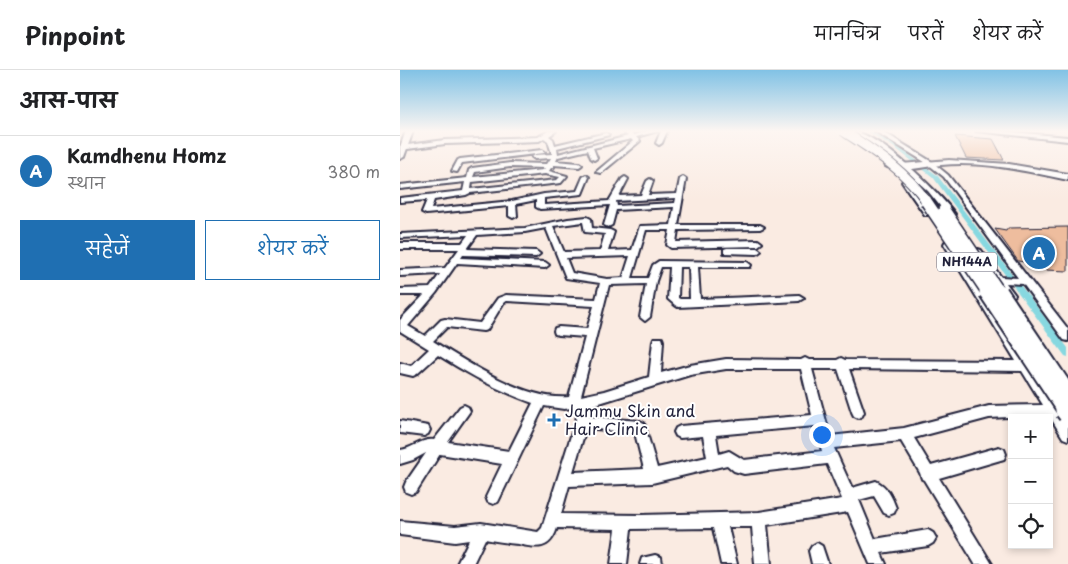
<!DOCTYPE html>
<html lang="hi">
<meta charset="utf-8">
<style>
body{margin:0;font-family:"Playpen Sans","Playpen Sans Deva",sans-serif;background:#f2f2f2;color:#202124}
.controls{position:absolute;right:15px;bottom:15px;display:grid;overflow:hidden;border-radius:0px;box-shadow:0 2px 8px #0003}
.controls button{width:45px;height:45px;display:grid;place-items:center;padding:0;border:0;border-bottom:1px solid #e0e0e0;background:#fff;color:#202124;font:25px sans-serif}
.you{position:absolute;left:421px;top:364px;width:18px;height:18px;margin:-12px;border:4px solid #fff;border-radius:50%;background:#1a73e8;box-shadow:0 0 0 8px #1a73e833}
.badge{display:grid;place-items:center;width:32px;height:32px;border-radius:50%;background:#1f6fb2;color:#fff;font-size:16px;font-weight:700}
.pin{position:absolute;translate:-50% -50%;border:2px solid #fff;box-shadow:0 1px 5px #0006}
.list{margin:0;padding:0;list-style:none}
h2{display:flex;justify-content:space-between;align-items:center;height:65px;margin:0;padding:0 20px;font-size:21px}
h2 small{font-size:16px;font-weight:400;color:#757577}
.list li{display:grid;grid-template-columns:32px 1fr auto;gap:15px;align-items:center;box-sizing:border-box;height:70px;padding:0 20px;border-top:1px solid #e0e0e0}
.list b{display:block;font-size:19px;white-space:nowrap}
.list p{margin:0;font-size:16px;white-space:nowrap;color:#757577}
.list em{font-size:16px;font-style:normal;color:#757577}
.actions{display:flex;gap:10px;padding:15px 20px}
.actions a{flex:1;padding:11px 0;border:1px solid #1f6fb2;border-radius:0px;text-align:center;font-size:18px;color:#1f6fb2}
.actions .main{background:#1f6fb2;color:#fff}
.icon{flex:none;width:28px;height:28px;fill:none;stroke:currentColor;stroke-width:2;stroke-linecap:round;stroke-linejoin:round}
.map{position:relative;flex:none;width:668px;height:494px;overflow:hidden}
header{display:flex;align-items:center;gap:30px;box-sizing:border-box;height:70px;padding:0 25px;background:#fff;border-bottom:1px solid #e0e0e0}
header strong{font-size:24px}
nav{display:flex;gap:28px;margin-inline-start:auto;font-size:18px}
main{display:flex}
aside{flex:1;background:#fff}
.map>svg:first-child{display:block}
</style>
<header>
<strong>Pinpoint</strong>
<nav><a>मानचित्र</a><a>परतें</a><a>शेयर करें</a></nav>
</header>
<main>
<aside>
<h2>आस-पास<small></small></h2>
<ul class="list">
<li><span class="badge">A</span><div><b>Kamdhenu Homz</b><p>स्थान</p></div><em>380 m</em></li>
</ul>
<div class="actions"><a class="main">सहेजें</a><a>शेयर करें</a></div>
</aside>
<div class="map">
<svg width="668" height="494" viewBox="0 0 668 494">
<rect width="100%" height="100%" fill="#faebe2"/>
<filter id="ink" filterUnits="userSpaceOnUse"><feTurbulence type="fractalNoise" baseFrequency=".02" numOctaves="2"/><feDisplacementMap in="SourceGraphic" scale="10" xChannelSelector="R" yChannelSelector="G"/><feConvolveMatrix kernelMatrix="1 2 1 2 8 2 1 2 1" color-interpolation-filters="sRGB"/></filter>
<g filter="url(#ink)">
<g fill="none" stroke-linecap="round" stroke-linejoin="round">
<!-- canal -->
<path fill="#87d8e0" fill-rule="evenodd" d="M467 61H472L497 76 537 105 668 278V287L665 286 533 107 495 78Z"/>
</g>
<!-- building -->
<path fill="#eebd9e" stroke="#22223b" d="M555 66 593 69 604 90 566 88Z
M668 157V201L645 200 642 195 618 191 595 159 606 161 608 158Z"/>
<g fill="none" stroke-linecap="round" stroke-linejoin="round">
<defs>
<path id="minor" d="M148 61H156L149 66 153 69 155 75 206 63 209 65 157 78 158 84 228 66 222 61H229L233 65 247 61H258L236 67 240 71 239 72 201 103 196 102 233 71 231 69 193 78 197 88 194 90 191 88 188 80 158 87 156 91 179 93 182 95 179 97 154 95V97L151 98 149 101 167 106 161 113 70 123 66 125 34 130 31 139 112 131 144 124 177 121 183 107 186 105 189 107 182 124 144 128V135L209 131 222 109 225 107 228 109 219 126 241 125 247 111 250 109 253 111 248 125 277 124 280 109 283 107 286 109 278 155H360L364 157 360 159 278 160 276 172 358 170 362 173 358 176 271 178 267 175 270 160H246L232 208H248L253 195 259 191 347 192 351 195 350 197H298L300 229 399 225 404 228 399 231 278 237 275 235 268 229 270 197H261L256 211 250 247 245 251 240 247 246 214 209 215 181 326 204 321 249 307 253 271 254 268H262L263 271 261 303 290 295 326 289 401 290 405 288 409 290H437L441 288 445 290 616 291 544 174 545 172H551L628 291 643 293 645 296 643 299 634 301 668 353V370L663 368 649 345 589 348 514 368 531 396 599 377 604 379 606 384 604 389 539 408 592 494H575L524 410 522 409 520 403 501 371 434 378 452 418 476 411C487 416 492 427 496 438L494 443 489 445 484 443 474 426 459 430 475 469 528 460 533 463 536 468 533 473 528 476 481 483 486 494H470L448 442 367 455 371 494H355L352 457H328L337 494H321L313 458 231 459 227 494H211L216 459 157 458C150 481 136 478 118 474 107 473 96 471 85 469L73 494H57L69 470 55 472 0 465V451L55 456 81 453 138 462 142 458 180 337 164 339 144 336 98 432 93 434 88 432 86 427 102 394 40 384 16 422 11 424 6 422 4 417 6 412 26 383 13 390 0 394V380C13 379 21 368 34 370L60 337 64 335 68 337 70 341 48 372 109 381 133 333C99 321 68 304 38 285L17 304 13 306 0 303V293L11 296 29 279 0 261V250L24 225H0V219L30 218 40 204 0 206V200L45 198 59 179H0V173H62L68 165 0 168V164L125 158 168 149 187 147 191 149 192 158 210 160 214 162 208 181 232 180 240 156 271 155 274 137 216 140 212 155 208 157 204 155 210 135 140 139 136 137V130L116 134 117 146 113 148 109 146V136L26 144 22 142 27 130 0 132V128L63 121 65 112 0 119V115L67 108 69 100 72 98 110 93 147 94 151 88 135 89 132 87 135 85 152 84 148 71 144 68 139 71 45 74 0 80V76L45 70 138 67ZM110 97 145 98 143 100 73 107 75 102ZM145 104 160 107 157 110 71 119 72 112ZM276 128 275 133 217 136 216 131ZM183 152 185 162 205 164 200 181 164 182 153 156ZM146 158 166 208 200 213 196 229 106 225 98 228 80 253 45 249 41 250 25 266 8 256 36 223 57 193 145 198 149 195 145 192 61 188 63 185 136 187 140 184 136 181 67 179 77 165 125 162ZM230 186 223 208 207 209 172 203 166 188ZM279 197H289L290 229H280L278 228ZM107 231 194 236 187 259 159 257 155 258 154 261 155 264 159 265 185 267 169 327C126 331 68 293 33 271L47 257 83 261 87 260 104 232ZM326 299H401L412 345 280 356 276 358 274 362 276 366 280 368 303 366 307 387 257 398 244 353 240 351 189 347 193 335 290 305ZM412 299H438L452 342 454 346 458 348 462 346 464 342 449 299 622 301 643 335 589 336 504 358 430 366ZM415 356 422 381 344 390 329 381 319 384 316 365ZM186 358 235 363 244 399 173 402ZM427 394 442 429 359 442 241 445 161 444 169 416 252 413 327 395 334 401 344 404Z
M261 61H267L262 73 259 75 256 73Z
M450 61C477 61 539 122 555 144L554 146H548L528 121 504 99Z
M475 61H482L532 92 548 105 668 259V271L664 270 623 214 606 213 615 225 613 227H607L574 182 578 179 581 180 601 207 618 208 544 107 528 94Z
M576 61H601L668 67V71Z
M142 80 145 82 144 83 62 93 57 102 52 101 58 90 60 89Z
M503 111H507L532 143 531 145H525L502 112Z
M327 178H357L361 181 357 184 324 183V179Z
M0 351 28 356 30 360 28 364 24 366 0 363Z
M417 473 422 476 428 494H412L409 481 412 476Z
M255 485 261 487 262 494H240L242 488Z"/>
<path id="major" d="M6 61H13L4 87 0 89V77Z
M549 90 609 94 668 104V110C627 101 583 91 541 95 525 96 498 105 484 95L488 93 501 94Z"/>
</defs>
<!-- minor casing -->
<use href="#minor" stroke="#22223b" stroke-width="4"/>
<!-- major casing -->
<use href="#major" stroke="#22223b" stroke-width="4"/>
<!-- minor -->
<use href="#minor" fill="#fff" fill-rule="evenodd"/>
<!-- major -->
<use href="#major" fill="#fff" fill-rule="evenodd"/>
<defs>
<path id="highway-bridge-far3" d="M443 61C474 81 506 101 527 132"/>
<path id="highway-bridge-far2" d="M526 131 588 223
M544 140 600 223"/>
<path id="highway-bridge-far1" d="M587 222 666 341
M600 222 668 323"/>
<path id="highway-bridge" d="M665 340 668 344"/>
</defs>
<!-- highway-bridge-far3 casing -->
<use href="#highway-bridge-far3" stroke="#22223b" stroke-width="11" stroke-linecap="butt"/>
<!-- highway-bridge-far2 casing -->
<use href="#highway-bridge-far2" stroke="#22223b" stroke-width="14" stroke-linecap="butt"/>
<!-- highway-bridge-far1 casing -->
<use href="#highway-bridge-far1" stroke="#22223b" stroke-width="19" stroke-linecap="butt"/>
<!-- highway-bridge casing -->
<use href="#highway-bridge" stroke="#22223b" stroke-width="23" stroke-linecap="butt"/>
<!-- highway-bridge-far3 -->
<use href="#highway-bridge-far3" stroke="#fff" stroke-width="9"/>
<!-- highway-bridge-far2 -->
<use href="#highway-bridge-far2" stroke="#fff" stroke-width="11"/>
<!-- highway-bridge-far1 -->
<use href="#highway-bridge-far1" stroke="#fff" stroke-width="15"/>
<!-- highway-bridge -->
<use href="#highway-bridge" stroke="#fff" stroke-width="19"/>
</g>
</g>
<!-- sky -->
<linearGradient id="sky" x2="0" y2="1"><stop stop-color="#81c2e5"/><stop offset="0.47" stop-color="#fdf6f2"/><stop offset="1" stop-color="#fdf6f2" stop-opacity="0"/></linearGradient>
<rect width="668" height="130" fill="url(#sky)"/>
<!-- markers -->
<path fill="#1f6fb2" stroke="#fff" stroke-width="2" d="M151.5 342.5h5v5h5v5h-5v5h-5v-5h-5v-5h5z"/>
<g text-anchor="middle" stroke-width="4" stroke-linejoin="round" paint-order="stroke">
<!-- shield labels -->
<rect fill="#fff" stroke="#646476" stroke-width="1" x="537" y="182.5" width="60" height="19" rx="4"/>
<g font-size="12" font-weight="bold" fill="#22223b">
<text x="567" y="196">NH144A</text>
</g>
<!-- near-poi labels -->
<g font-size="16" fill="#22223b" stroke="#fff" text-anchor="start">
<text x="165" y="347">Jammu Skin and<tspan x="165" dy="18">Hair Clinic</tspan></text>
</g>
</g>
</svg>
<div class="controls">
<button>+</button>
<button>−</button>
<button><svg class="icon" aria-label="locate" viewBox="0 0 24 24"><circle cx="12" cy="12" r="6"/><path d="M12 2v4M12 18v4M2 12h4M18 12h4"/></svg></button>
</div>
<div class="you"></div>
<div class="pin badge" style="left:639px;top:183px">A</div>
</div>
</main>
